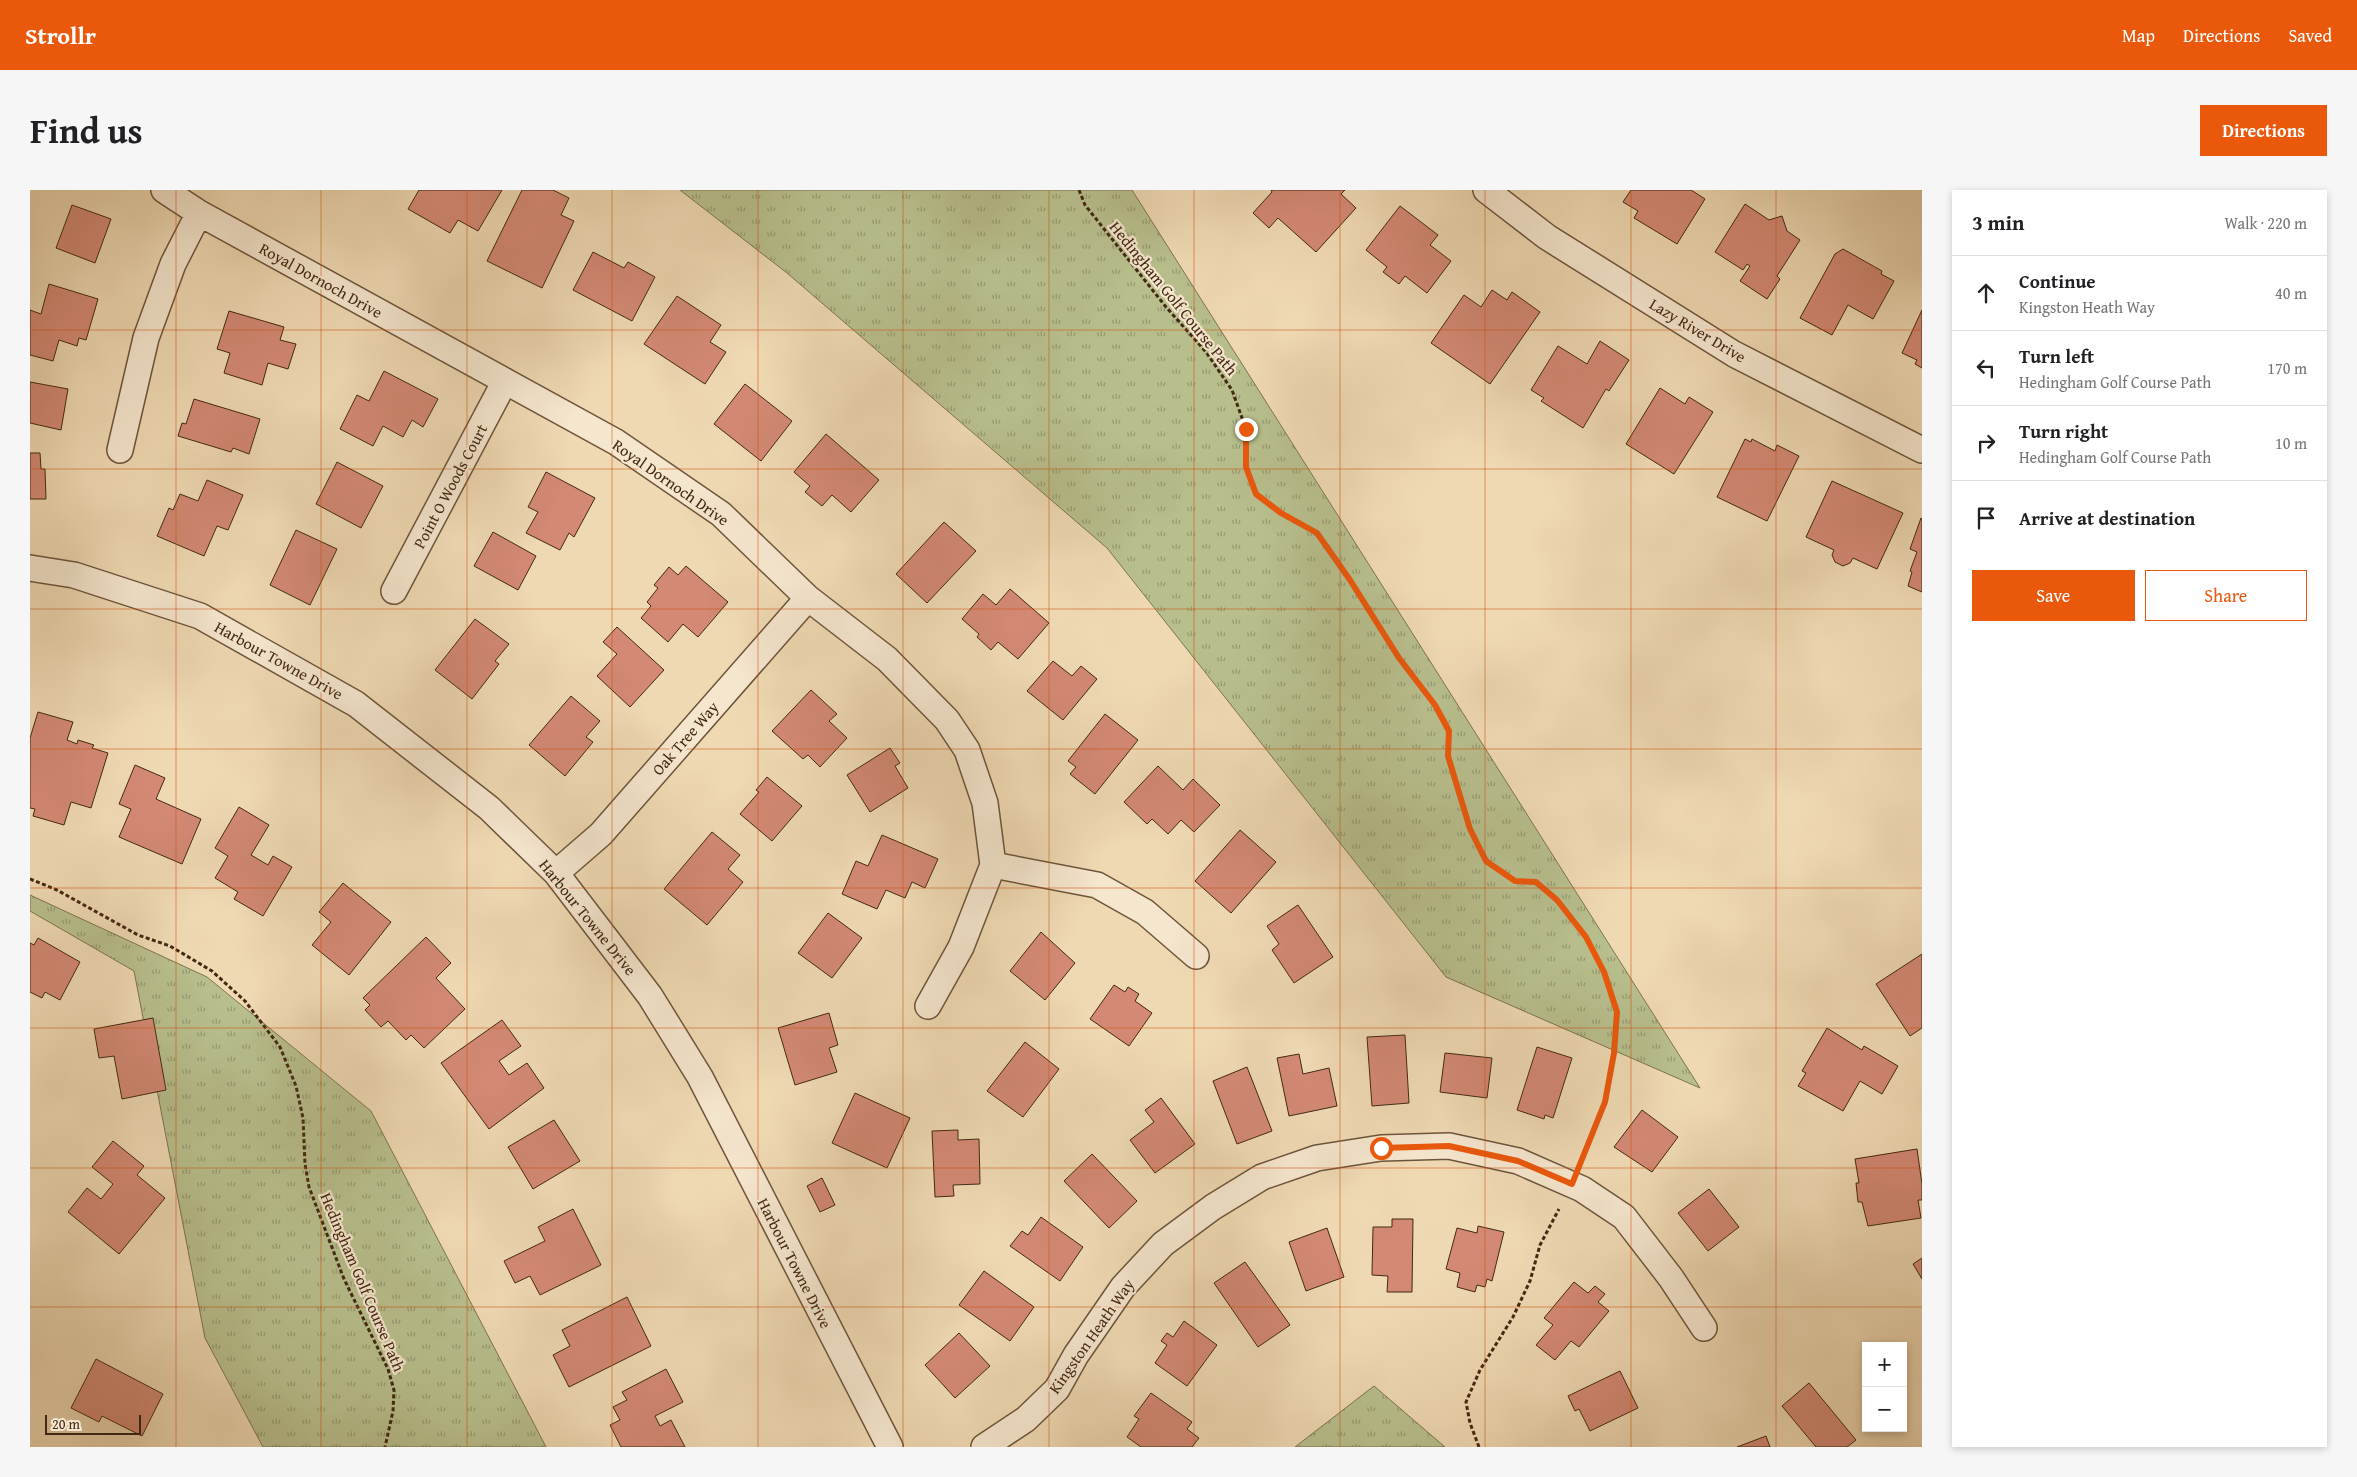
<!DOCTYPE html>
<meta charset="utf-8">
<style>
body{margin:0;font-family:"Gentium Book Plus",serif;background:#f6f6f6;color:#202124}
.controls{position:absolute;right:15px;bottom:15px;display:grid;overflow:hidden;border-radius:0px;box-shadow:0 2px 8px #0003}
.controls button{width:45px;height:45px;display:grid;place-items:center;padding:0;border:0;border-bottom:1px solid #e0e0e0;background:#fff;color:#202124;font:25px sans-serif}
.scale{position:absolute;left:15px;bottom:12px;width:96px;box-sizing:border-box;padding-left:5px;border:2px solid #432813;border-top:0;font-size:14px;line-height:18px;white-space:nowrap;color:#432813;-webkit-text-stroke:4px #f5e6ce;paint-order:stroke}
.stop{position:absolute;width:15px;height:15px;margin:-11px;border:4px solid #ea580c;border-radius:50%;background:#fff}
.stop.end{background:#ea580c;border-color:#fff;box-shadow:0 1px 5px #0008}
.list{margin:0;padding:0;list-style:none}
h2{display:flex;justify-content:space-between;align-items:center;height:65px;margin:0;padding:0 20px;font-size:21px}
h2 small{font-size:16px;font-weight:400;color:#757577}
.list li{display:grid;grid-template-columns:32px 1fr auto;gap:15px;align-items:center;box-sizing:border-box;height:75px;padding:0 20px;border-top:1px solid #e0e0e0}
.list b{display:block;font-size:19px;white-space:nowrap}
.list p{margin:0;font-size:16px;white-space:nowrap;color:#757577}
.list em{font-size:16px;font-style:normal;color:#757577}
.actions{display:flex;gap:10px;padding:15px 20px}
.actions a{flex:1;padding:11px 0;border:1px solid #ea580c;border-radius:0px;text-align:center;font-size:18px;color:#ea580c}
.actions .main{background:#ea580c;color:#fff}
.icon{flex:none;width:28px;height:28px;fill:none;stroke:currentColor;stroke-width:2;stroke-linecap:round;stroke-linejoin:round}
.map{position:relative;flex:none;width:1892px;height:1257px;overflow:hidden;border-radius:0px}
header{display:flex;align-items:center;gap:30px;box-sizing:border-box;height:70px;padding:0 25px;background:#ea580c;color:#fff}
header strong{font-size:24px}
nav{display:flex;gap:28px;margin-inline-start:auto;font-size:18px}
.intro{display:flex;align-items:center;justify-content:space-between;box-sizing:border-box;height:120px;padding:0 30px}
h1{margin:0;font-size:35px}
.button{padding:12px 22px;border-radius:0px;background:#ea580c;color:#fff;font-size:18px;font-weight:700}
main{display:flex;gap:30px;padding:0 30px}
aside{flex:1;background:#fff;border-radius:0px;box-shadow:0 2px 8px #0003}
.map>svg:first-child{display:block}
</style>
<header>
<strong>Strollr</strong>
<nav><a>Map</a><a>Directions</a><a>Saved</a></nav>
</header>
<div class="intro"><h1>Find us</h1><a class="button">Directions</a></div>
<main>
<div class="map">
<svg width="1892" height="1257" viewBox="0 0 1892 1257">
<defs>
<pattern id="grass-tufts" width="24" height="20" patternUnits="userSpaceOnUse" patternTransform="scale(1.25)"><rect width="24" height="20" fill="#b8bf8d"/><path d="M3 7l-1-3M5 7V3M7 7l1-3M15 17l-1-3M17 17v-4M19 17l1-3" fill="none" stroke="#979b72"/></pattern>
</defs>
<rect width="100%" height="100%" fill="#efd9b3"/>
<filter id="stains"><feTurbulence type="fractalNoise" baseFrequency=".004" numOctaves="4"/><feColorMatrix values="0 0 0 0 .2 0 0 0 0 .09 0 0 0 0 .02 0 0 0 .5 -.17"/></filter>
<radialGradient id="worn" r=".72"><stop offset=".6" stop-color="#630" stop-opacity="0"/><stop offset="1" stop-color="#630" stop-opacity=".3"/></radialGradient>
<!-- grass -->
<path fill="url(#grass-tufts)" stroke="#7e7450" d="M650 0H1102L1670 898 1416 787 1077 358 757 83Z
M0 705 177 787 341 921 516 1257H233L175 1148 104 781 0 721Z
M1344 1196 1415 1257H1265Z"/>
<!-- building -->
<path fill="#d38974" stroke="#432813" d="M389 0H472L448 41 428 30 420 43 378 19Z
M492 0H523L539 8 531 25 544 31 512 98 457 71Z
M1315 0 1311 4 1326 18 1286 62 1248 28 1239 38 1223 23 1242 2 1241 0Z
M1601 0H1661L1675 9 1647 54 1604 28 1608 21 1593 12Z
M1715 14 1739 30 1752 26 1757 41 1770 50 1747 86 1750 89 1737 109 1710 91 1720 76 1717 74 1713 80 1685 62Z
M42 15 81 29 65 73 26 58Z
M1370 16 1408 45 1400 55 1421 71 1397 103 1375 86 1369 94 1353 82 1357 77 1336 60Z
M1813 59 1852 81 1851 84 1864 91 1843 129 1818 115 1802 145 1770 128 1805 64Z
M563 62 594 78 598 72 625 87 602 131 543 100Z
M19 94 68 109 56 150 49 148 47 156 29 150 23 171 0 165V120L11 124Z
M1462 100 1477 110 1482 102 1510 122 1460 194 1401 153 1434 105 1451 117Z
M647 106 691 135 680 152 696 162 675 194 614 154Z
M1892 120V178L1885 174 1887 170 1872 163Z
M199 121 254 137 250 150 266 154 258 179 238 173 232 195 194 183 200 163 187 159Z
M1570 151 1599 170 1579 201 1576 199 1553 238 1511 211 1514 208 1501 200 1528 156 1557 174Z
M354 181 408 209 393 237 382 230 373 247 353 236 343 256 310 239 327 205 339 211Z
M0 192 38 199 31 240 0 233Z
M715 194 762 231 731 271 684 234Z
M1630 198 1655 214 1659 207 1683 222 1644 284 1596 254Z
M164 209 230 229 219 264 203 258 201 262 148 246 152 233 156 234Z
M796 244 849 290 821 322 802 305 792 316 775 302 780 296 764 282Z
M1715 249 1721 252 1722 249 1745 261 1747 255 1769 266 1737 331 1687 307Z
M0 263H10L11 279H15L16 309H0Z
M307 272 353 296 331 338 286 314Z
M516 282 565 308 544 347 539 343 530 360 496 343 508 322 498 317Z
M177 290 213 305 198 340 187 336 174 366 127 346 139 318 143 320 150 304 168 311Z
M1802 291 1873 323 1847 379 1823 368 1820 373 1813 376 1805 372 1802 365 1804 360 1776 347Z
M1891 328 1892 329V402L1878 396 1882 382 1880 381 1887 362 1880 359Z
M914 332 946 361 897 413 866 384Z
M266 340 307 359 280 415 240 395Z
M463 342 506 366 488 400 444 376Z
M656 376 698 412 668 447 653 434 638 452 611 428 621 416 617 412 628 398 624 395 639 377 648 385Z
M980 399 1019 433 988 469 968 452 961 460 947 447 949 444 932 429 953 404 966 415Z
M445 429 479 454 465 471 469 474 442 509 405 480Z
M587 437 634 480 600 517 567 486 587 464 573 452Z
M1023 471 1042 486 1051 476 1067 489 1033 530 997 501Z
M781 500 807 524 799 531 817 548 790 577 778 565 773 569 742 541Z
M541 506 570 531 556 547 563 552 535 586 499 555Z
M8 522 43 532 37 550 47 554 48 550 64 555 62 558 78 563 61 618 41 612 34 635 3 626 5 619 0 618V548Z
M1075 524 1108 550 1065 604 1040 584 1046 577 1038 571Z
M860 558 870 573 865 576 878 598 840 622 817 585Z
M105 575 135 588 126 609 171 629 152 674 89 647 101 619 89 614Z
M1128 576 1153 600 1163 589 1190 615 1164 642 1151 630 1138 644 1122 629 1117 634 1094 612Z
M737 587 772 616 742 651 710 624 729 602 726 600Z
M209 617 239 635 221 665 238 675 243 666 262 677 233 726 204 709 208 702 185 688 198 666 185 658Z
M1210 640 1246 672 1201 723 1165 691Z
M682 642 710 665 698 679 713 692 677 735 634 699Z
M852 645 908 669 895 698 882 692 875 708 856 700 847 719 812 704 826 671 838 676Z
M313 693 361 732 319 785 282 755 301 732 289 722Z
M1268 715 1303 767 1264 793 1242 760 1249 754 1237 736Z
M798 723 832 748 802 788 768 763Z
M1011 742 1045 773 1015 810 980 781Z
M396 747 421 773 406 788 435 819 394 858 381 845 376 850 358 831 351 837 335 820 340 815 333 808Z
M8 748 50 772 30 810 15 802 12 808 0 802V753L4 755Z
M1892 764V838L1880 846 1846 794Z
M1084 795 1095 802 1098 797 1109 804 1105 811 1122 823 1099 856 1060 829Z
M799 823 808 855 799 858 807 882 765 895 748 838Z
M123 828 136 900 92 909 84 866 69 868 64 839Z
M472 830 491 856 469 871 479 885 497 873 514 898 459 939 411 873Z
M1797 838 1832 860 1834 856 1868 876 1852 904 1830 891 1813 921 1768 896 1776 883 1772 881Z
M1375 845 1379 913 1342 916 1337 847Z
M995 852 1029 879 993 927 957 901Z
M1507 857 1542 868 1523 928 1515 925 1514 929 1487 920Z
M1415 863 1462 868 1457 908 1410 902Z
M1269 864 1273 884 1299 878 1307 916 1259 926 1247 868Z
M1217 877 1242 941 1207 954 1183 891Z
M825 903 880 928 857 978 802 953Z
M1131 908 1165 954 1125 983 1100 950 1124 932 1115 920Z
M1612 920 1648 947 1622 982 1584 957Z
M524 930 550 971 503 999 478 957Z
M928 940V950L949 949 950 994 923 995 924 1006 905 1007 902 941Z
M83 951 114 976 107 985 135 1008 89 1064 38 1022 57 998 71 1009 83 994 62 977Z
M1887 959 1892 994V1010H1888L1891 1028 1838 1036 1832 1012H1828L1826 993H1829L1825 969Z
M1062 964 1107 1011 1079 1038 1034 991Z
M792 988 805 1015 790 1022 777 996Z
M1679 999 1709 1037 1678 1061 1648 1023Z
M543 1019 571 1075 510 1105 500 1086 485 1093 474 1071 515 1051 508 1037Z
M1011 1027 1053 1057 1030 1091 980 1056 992 1041 998 1045Z
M1362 1029H1383L1382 1102H1357L1358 1086 1342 1085 1343 1037H1362Z
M1448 1036 1474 1042 1462 1091 1457 1089 1455 1097 1447 1095 1445 1102 1427 1097 1430 1083 1416 1079 1427 1038 1447 1043Z
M1297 1038 1314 1087 1276 1101 1259 1052Z
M1892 1068V1089L1883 1074Z
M1215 1072 1260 1135 1228 1157 1184 1093Z
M954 1081 1004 1117 980 1151 929 1115Z
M1544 1092 1558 1103 1565 1096 1575 1104 1568 1112 1579 1121 1549 1157 1541 1151 1525 1170 1506 1155 1523 1135 1514 1128Z
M597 1107 621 1156 539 1197 523 1165 540 1156 532 1140Z
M1154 1131 1187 1155 1157 1196 1125 1173 1137 1155 1131 1151 1137 1143 1143 1147Z
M929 1143 960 1176 925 1208 895 1175Z
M66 1169 133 1204 112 1246 72 1226 69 1232 41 1218Z
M636 1179 653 1212 625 1226 630 1236 641 1230 655 1257H591L580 1235 590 1230 583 1217 597 1210 592 1202Z
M1590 1181 1608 1218 1560 1241 1549 1219 1545 1221 1538 1206Z
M1779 1193 1826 1250 1817 1257H1786L1752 1216Z
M1121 1203 1162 1232 1157 1239 1169 1248 1162 1257H1111L1097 1247 1109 1229 1104 1226Z
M1736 1246 1740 1257H1707Z"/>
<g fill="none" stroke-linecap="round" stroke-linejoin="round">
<defs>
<path id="minor" d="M134 0 169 23 586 252 691 324 778 408 857 469 917 530 937 560 955 613 963 675 931 757 898 816
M1456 0 1517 47 1704 164 1892 260
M90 260 116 148 143 74 169 23
M0 378 44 385 170 426 326 514 459 618 526 683 620 806 670 887 860 1257
M364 401 475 191
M963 675 1067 695 1115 722 1166 766
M526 683 571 644 778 408
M954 1257 996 1229 1027 1199 1046 1165 1093 1097 1133 1054 1183 1017 1232 987 1287 968 1351 958 1419 956 1488 971 1552 999 1594 1027 1641 1088 1674 1138"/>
</defs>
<!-- minor casing -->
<use href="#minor" stroke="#6e543b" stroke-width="28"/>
<!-- path -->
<path stroke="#432813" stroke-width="3" stroke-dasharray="4 2.5" stroke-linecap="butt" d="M1049 0 1055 15 1136 117 1176 162 1202 200 1216 239 1217 277 1226 304 1251 323 1287 343 1320 390 1369 468 1405 515 1419 541 1418 565 1440 639 1456 671 1485 691 1505 693 1527 710 1556 747 1575 782 1587 822 1584 863 1575 912 1553 968
M0 689 27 700 108 745 140 756 182 781 215 811 250 857 266 896 273 928 275 974 279 997 314 1089 358 1179 364 1200 363 1221 355 1257
M1449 1257 1440 1233 1436 1212 1450 1180 1483 1127 1500 1091 1510 1055 1529 1019"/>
<!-- minor -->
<use href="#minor" stroke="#f5e6ce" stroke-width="25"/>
</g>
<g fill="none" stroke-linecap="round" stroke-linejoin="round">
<!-- route -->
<path stroke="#ea580c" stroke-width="6" d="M1216 239V277L1226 304 1251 323 1287 343 1320 390 1369 468 1405 515 1419 541 1418 566 1440 639 1456 671 1485 691 1506 692 1527 710 1556 747 1574 782 1587 822 1584 863 1575 912 1542 994 1488 971 1419 956 1351 958"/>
</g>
<!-- grid -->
<path fill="none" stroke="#cf520d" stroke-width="1" stroke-opacity="0.55" d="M146 0V1257M291 0V1257M437 0V1257M582 0V1257M728 0V1257M873 0V1257M1019 0V1257M1164 0V1257M1310 0V1257M1455 0V1257M1601 0V1257M1746 0V1257M0 140H1892M0 279H1892M0 419H1892M0 559H1892M0 698H1892M0 838H1892M0 978H1892M0 1117H1892"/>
<g text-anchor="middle" stroke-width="4.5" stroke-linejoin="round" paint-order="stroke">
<!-- street labels -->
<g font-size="16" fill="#432813" stroke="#f5e6ce">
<text transform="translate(291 90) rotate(29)" y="6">Royal Dornoch Drive</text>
<text transform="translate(1144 108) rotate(51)" y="6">Hedingham Golf Course Path</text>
<text transform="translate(1668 140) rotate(31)" y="6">Lazy River Drive</text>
<text transform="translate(641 292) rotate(35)" y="6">Royal Dornoch Drive</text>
<text transform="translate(420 296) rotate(-62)" y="6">Point O Woods Court</text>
<text transform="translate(249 470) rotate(29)" y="6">Harbour Towne Drive</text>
<text transform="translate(655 548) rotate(-49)" y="6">Oak Tree Way</text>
<text transform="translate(558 727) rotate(51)" y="6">Harbour Towne Drive</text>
<text transform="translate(765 1073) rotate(63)" y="6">Harbour Towne Drive</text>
<text transform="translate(333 1092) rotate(67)" y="6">Hedingham Golf Course Path</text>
<text transform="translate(1061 1146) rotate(-55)" y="6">Kingston Heath Way</text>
</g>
</g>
<rect width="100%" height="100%" filter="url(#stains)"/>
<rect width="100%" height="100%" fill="url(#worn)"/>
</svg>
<div class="controls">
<button>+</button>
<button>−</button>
</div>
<div class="scale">20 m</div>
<div class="stop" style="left:1351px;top:958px"></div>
<div class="stop end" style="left:1216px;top:239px"></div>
</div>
<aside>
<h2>3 min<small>Walk · 220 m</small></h2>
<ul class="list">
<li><svg class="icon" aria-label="ahead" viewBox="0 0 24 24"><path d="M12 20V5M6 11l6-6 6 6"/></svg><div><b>Continue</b><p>Kingston Heath Way</p></div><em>40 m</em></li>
<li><svg class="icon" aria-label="left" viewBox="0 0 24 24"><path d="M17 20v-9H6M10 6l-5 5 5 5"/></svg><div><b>Turn left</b><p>Hedingham Golf Course Path</p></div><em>170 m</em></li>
<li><svg class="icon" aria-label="right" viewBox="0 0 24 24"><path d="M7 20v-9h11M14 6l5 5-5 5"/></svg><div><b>Turn right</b><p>Hedingham Golf Course Path</p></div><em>10 m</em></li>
<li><svg class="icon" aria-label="arrive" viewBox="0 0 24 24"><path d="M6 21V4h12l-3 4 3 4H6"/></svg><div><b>Arrive at destination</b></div></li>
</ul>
<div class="actions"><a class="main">Save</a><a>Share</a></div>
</aside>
</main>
